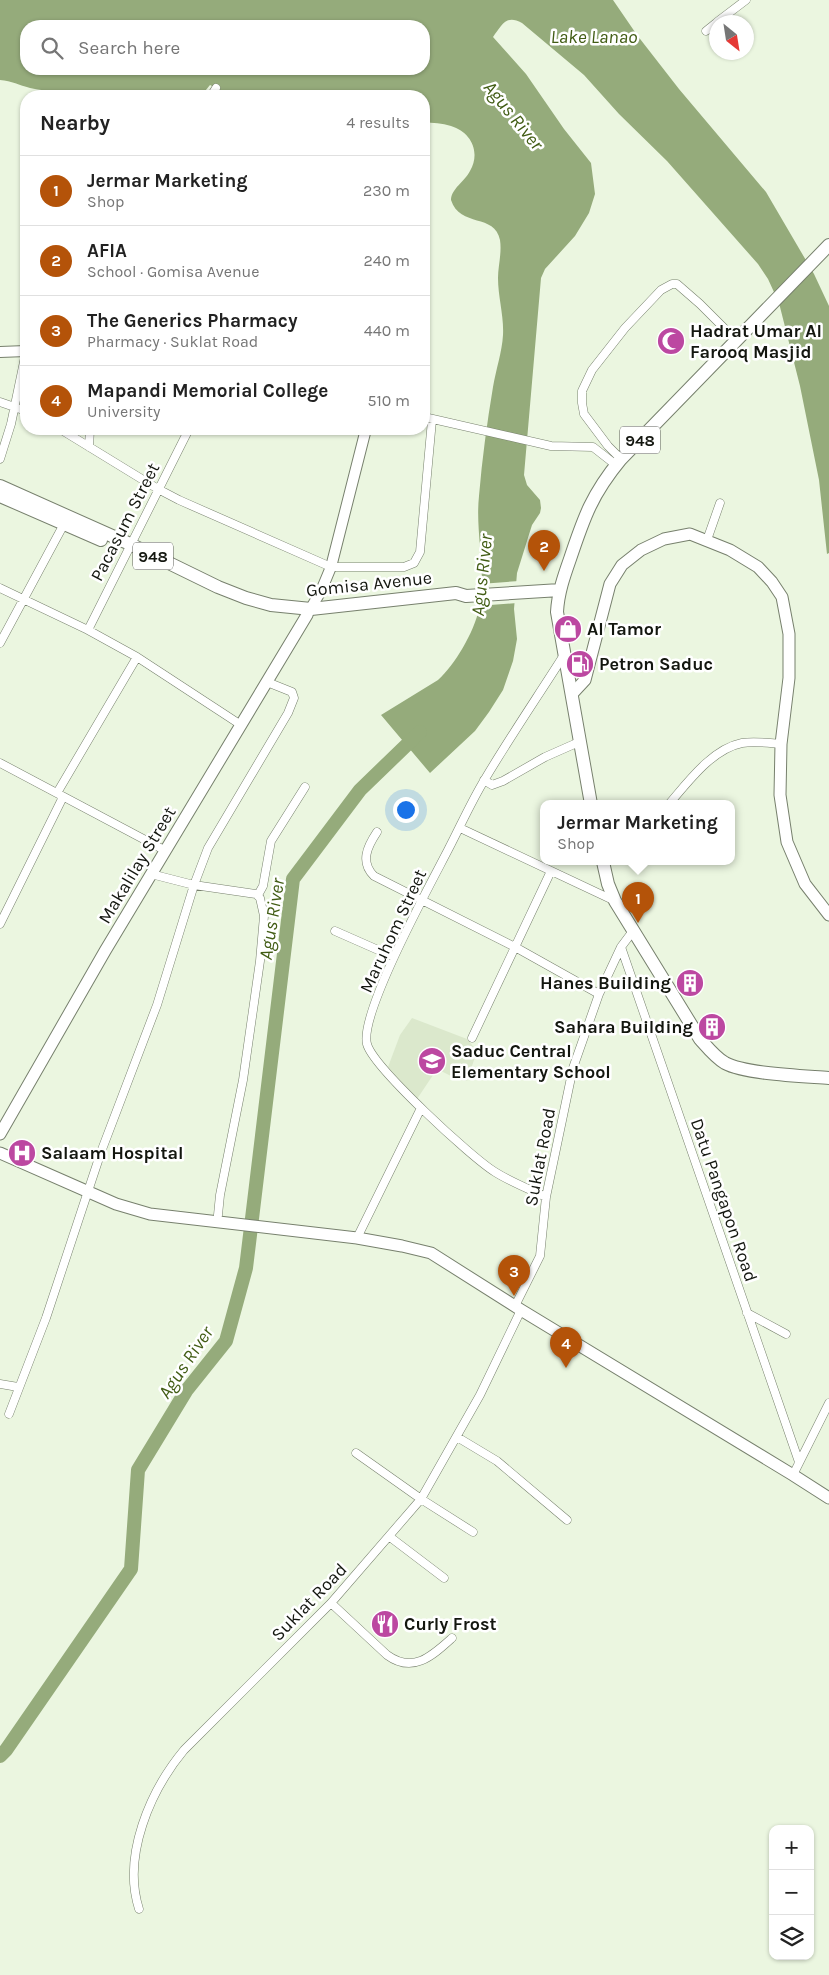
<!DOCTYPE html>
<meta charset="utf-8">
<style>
body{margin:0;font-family:Karla,sans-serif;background:#f6f6f6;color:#222}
.controls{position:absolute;right:15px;bottom:15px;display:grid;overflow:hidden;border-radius:10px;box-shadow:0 1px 4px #0004}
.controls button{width:45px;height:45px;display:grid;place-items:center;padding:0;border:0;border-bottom:1px solid #e0e0e0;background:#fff;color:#222;font:25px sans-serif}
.compass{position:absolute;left:709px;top:15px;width:45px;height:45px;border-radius:50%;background:#fff;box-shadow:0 1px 4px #0004;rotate:150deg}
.you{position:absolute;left:405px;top:809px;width:18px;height:18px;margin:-12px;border:4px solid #fff;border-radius:50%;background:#1a73e8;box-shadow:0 0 0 8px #1a73e833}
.badge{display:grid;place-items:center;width:32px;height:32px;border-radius:50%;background:#b45309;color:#fff;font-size:16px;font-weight:700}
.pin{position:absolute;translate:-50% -41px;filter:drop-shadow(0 1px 2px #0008)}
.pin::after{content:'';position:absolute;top:26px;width:18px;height:15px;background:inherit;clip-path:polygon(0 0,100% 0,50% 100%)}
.popup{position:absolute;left:540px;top:800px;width:195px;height:65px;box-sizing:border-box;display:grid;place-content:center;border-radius:10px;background:#fff;filter:drop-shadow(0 1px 4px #0005);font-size:16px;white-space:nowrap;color:#767676}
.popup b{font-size:19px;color:#222}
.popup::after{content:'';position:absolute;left:50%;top:100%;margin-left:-10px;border:10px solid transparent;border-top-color:#fff}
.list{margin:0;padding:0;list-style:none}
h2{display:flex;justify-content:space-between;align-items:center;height:65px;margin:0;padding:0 20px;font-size:21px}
h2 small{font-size:16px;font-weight:400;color:#767676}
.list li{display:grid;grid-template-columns:32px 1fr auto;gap:15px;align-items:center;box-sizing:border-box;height:70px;padding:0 20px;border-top:1px solid #e0e0e0}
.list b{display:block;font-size:19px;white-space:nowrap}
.list p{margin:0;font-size:16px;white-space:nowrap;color:#767676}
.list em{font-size:16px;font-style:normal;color:#767676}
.icon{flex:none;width:28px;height:28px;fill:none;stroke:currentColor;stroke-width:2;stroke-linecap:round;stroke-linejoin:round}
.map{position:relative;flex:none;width:829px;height:1975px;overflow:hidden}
.search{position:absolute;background:#fff;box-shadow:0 1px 4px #0004;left:20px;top:20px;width:410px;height:55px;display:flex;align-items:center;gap:12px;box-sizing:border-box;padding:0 18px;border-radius:20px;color:#767676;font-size:19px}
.panel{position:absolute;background:#fff;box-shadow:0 1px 4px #0004;left:20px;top:90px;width:410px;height:345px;border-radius:20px}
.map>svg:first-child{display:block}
</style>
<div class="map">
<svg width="829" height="1975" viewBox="0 0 829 1975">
<rect width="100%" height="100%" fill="#ebf6e0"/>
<!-- built -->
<path fill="#dbe8cc" d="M412 1018 467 1039 477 1051 467 1081 459 1080 437 1069 417 1099 388 1067 400 1035Z"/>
<!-- water -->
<path fill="#95ab7b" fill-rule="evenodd" d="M0 0H613L637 35 679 89 766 192 814 274 829 306V553L827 554 819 480 800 386 779 303 768 279 758 264 667 161 619 114 584 75 522 23C506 14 502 25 493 37L526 74 564 129 591 163 595 194 589 213 575 236 545 269 541 278 524 475 527 485 540 500 541 508 540 513 532 525 517 573 514 609 517 639 513 661 503 690 489 712 475 731 430 773 381 715 438 680C455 665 474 632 479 609 487 571 475 534 479 496 482 459 487 423 493 387 496 369 502 352 503 335 504 316 498 297 498 278 498 266 502 253 500 240 495 213 460 228 451 200 451 189 465 181 470 171 481 152 471 132 451 126 442 123 433 123 424 122V96H221L216 88 210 85 201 96H85V94C68 92 46 92 30 88 19 85 12 81 0 80ZM26 26H424V69H26Z"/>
<!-- pier -->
<path fill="#ebf6e0" d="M519 581 517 603 477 606 480 584Z"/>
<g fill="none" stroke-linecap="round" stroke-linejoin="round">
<!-- river -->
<path stroke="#95ab7b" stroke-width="14" d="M0 1756 6 1750 131 1569 138 1470 186 1391 226 1341 246 1268 293 879 360 790 420 732"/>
<defs>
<path id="minor" d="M717 22 746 0
M706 31 716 23
M211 96 216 88
M0 402 26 411
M424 417 551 446 593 447 616 465
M60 429 158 489 179 500 331 567H404L414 563 420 552 432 420
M89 447 90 429
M0 459 11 424 26 352
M621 459 608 446 584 414 582 403V391L592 370 625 328 661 290 672 284H677L700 304 736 340
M707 540 720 503
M0 588 88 630 137 657 241 725
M88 630 189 429
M0 643 64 524
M0 763 166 851
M484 780 492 785 503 781 545 757 579 742
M57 793 137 657
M669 804C688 782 712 749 742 743 755 741 768 743 781 744
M460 828 615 901
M377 832C367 847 360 862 374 876L515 947 599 994
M258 895 263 886 271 841 305 787
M0 924 63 797
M335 931 394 957
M621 947 799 1462
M472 1038 551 871
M546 1197C529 1189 511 1182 495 1172 472 1158 373 1067 367 1044 359 1014 431 883 448 850 460 827 471 802 485 779 510 737 538 696 564 655
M218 1215 220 1195 243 1080 260 961 264 916 260 898 256 894 194 885 208 848 288 713 294 698 292 692 267 682
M357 1238 421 1108
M515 1306 540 1256 546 1197 573 1068 599 994 621 947 633 931
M747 1313 786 1334
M0 1384 18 1387
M9 1414 46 1318 101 1152 157 1005 194 885 151 874
M457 1437 497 1461 567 1520
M356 1453 421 1499 473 1532
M793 1475 829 1403
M390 1537 444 1578
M331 1603 387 1655C413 1674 432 1656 452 1638
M139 1909C122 1856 150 1791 184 1750L331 1603 421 1499 480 1395 521 1310"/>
<path id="tertiary" d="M0 352 26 351
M308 613 321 591 331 567 366 429"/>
<path id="secondary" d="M572 694 585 680 610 584 622 565 641 550 664 539 690 534 730 550 758 567 772 582 782 597 789 634V678L781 744 780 795 787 842 805 884 829 915
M0 1134 105 951 307 615
M0 1153 116 1204 150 1214 357 1238 402 1246 431 1253 521 1310 793 1475 829 1498"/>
<path id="primary" d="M0 486 130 544 218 587 246 598 271 605 311 609 456 593 466 596 560 590
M0 496 101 540
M591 804 557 612C558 593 564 576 570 559 584 517 592 494 621 459L829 245
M603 862 608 884 615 901 700 1039C708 1048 715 1057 725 1063 745 1074 804 1076 829 1078"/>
</defs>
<!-- minor casing -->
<use href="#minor" stroke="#77806d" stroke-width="9"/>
<!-- tertiary casing -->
<use href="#tertiary" stroke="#77806d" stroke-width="12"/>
<!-- secondary casing -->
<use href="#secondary" stroke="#77806d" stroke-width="13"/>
<!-- primary casing -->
<use href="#primary" stroke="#77806d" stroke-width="14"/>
<!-- minor -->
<use href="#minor" stroke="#fff" stroke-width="8"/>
<!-- tertiary -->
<use href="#tertiary" stroke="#fff" stroke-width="10"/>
<!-- secondary -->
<use href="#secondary" stroke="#fff" stroke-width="11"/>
<!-- primary -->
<use href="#primary" stroke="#fff" stroke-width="12"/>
</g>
<!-- icons -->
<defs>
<symbol id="mosque-disc" viewBox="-11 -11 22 22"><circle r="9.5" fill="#bc48a1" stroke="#fff"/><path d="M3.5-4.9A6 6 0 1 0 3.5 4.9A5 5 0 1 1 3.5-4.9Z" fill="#fff"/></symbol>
<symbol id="shop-disc" viewBox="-11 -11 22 22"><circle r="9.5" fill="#bc48a1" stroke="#fff"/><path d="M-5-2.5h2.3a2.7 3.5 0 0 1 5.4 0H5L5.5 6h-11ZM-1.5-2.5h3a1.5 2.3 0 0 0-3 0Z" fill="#fff"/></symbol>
<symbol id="fuel-disc" viewBox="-11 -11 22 22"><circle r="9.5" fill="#bc48a1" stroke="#fff"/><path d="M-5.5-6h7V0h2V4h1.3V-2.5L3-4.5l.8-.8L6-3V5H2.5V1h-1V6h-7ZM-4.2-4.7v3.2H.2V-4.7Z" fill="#fff"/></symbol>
<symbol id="building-disc" viewBox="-11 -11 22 22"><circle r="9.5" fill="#bc48a1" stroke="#fff"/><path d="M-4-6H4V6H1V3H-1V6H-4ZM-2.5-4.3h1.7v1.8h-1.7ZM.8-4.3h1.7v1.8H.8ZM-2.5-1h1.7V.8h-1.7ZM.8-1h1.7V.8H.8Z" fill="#fff"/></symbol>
<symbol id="school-disc" viewBox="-11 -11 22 22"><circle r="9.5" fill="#bc48a1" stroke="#fff"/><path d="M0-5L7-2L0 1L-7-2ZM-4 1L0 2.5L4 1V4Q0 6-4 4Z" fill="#fff"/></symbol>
<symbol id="hospital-disc" viewBox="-11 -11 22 22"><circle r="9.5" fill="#bc48a1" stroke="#fff"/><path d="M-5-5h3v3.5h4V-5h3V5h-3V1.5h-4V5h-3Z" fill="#fff"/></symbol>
<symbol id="restaurant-disc" viewBox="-11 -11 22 22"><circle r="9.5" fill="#bc48a1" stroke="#fff"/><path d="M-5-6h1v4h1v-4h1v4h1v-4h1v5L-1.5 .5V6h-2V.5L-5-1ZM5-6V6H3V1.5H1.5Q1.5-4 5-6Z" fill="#fff"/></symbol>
</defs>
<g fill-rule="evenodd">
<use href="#mosque-disc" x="655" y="325" width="32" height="32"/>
<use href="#shop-disc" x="552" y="613" width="32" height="32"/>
<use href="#fuel-disc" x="564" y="648" width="32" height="32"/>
<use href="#building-disc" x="674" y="967" width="32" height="32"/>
<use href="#building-disc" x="696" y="1011" width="32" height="32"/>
<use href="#school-disc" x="416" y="1045" width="32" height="32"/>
<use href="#hospital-disc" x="6" y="1137" width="32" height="32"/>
<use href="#restaurant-disc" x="369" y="1608" width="32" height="32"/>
</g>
<g text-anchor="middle" stroke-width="5" stroke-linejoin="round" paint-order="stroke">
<!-- shield labels -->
<g fill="#fff" stroke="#5a5c57" stroke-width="1">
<rect x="620" y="426.5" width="40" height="27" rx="4"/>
<rect x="133" y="542.5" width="40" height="27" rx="4"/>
</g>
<g font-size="16" font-weight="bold" fill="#13160f">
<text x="640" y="446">948</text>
<text x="153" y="562">948</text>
</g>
<!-- poi labels -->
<g font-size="18" font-weight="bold" fill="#13160f" stroke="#fff" text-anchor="start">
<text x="690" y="337">Hadrat Umar Al<tspan x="690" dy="21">Farooq Masjid</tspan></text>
<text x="587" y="635">Al Tamor</text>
<text x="599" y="670">Petron Saduc</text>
<text x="671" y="989" text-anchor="end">Hanes Building</text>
<text x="693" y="1033" text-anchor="end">Sahara Building</text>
<text x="451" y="1057">Saduc Central<tspan x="451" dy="21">Elementary School</tspan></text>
<text x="41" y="1159">Salaam Hospital</text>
<text x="404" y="1630">Curly Frost</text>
</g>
<!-- street labels -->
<g font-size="18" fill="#13160f" stroke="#fff">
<text transform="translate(125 522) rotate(-63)" y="6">Pacasum Street</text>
<text transform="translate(369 584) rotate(-6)" y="6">Gomisa Avenue</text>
<text transform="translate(137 865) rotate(-59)" y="6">Makalilay Street</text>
<text transform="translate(393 931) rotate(-65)" y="6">Maruhom Street</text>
<text transform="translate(540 1157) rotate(-79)" y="6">Suklat Road</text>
<text transform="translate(724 1200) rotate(71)" y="6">Datu Pangapon Road</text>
<text transform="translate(309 1602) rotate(-46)" y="6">Suklat Road</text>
</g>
<!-- water labels -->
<g font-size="19" font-style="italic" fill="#425d15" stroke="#fff">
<text x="594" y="43">Lake Lanao</text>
<text transform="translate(514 115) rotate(51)" y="7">Agus River</text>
<text transform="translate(481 575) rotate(-84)" y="7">Agus River</text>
<text transform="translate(271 919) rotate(-81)" y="7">Agus River</text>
<text transform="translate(185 1362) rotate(-56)" y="7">Agus River</text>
</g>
</g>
</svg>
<div class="controls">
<button>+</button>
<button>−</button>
<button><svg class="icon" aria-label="layers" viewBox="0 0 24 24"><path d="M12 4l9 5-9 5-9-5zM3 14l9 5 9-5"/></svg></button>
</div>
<svg class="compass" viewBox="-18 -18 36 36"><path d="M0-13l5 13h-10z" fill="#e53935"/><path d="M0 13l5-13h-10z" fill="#767676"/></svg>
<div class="you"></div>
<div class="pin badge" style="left:638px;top:923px">1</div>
<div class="popup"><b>Jermar Marketing</b>Shop</div>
<div class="pin badge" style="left:544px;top:571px">2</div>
<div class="pin badge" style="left:514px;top:1296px">3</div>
<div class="pin badge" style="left:566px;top:1368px">4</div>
<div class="search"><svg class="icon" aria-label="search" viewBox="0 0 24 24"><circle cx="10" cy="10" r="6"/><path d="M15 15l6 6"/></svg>Search here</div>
<section class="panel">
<h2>Nearby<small>4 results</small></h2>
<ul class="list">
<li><span class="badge">1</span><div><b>Jermar Marketing</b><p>Shop</p></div><em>230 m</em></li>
<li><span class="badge">2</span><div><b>AFIA</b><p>School · Gomisa Avenue</p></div><em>240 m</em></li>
<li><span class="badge">3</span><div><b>The Generics Pharmacy</b><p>Pharmacy · Suklat Road</p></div><em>440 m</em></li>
<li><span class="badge">4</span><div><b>Mapandi Memorial College</b><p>University</p></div><em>510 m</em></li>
</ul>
</section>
</div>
